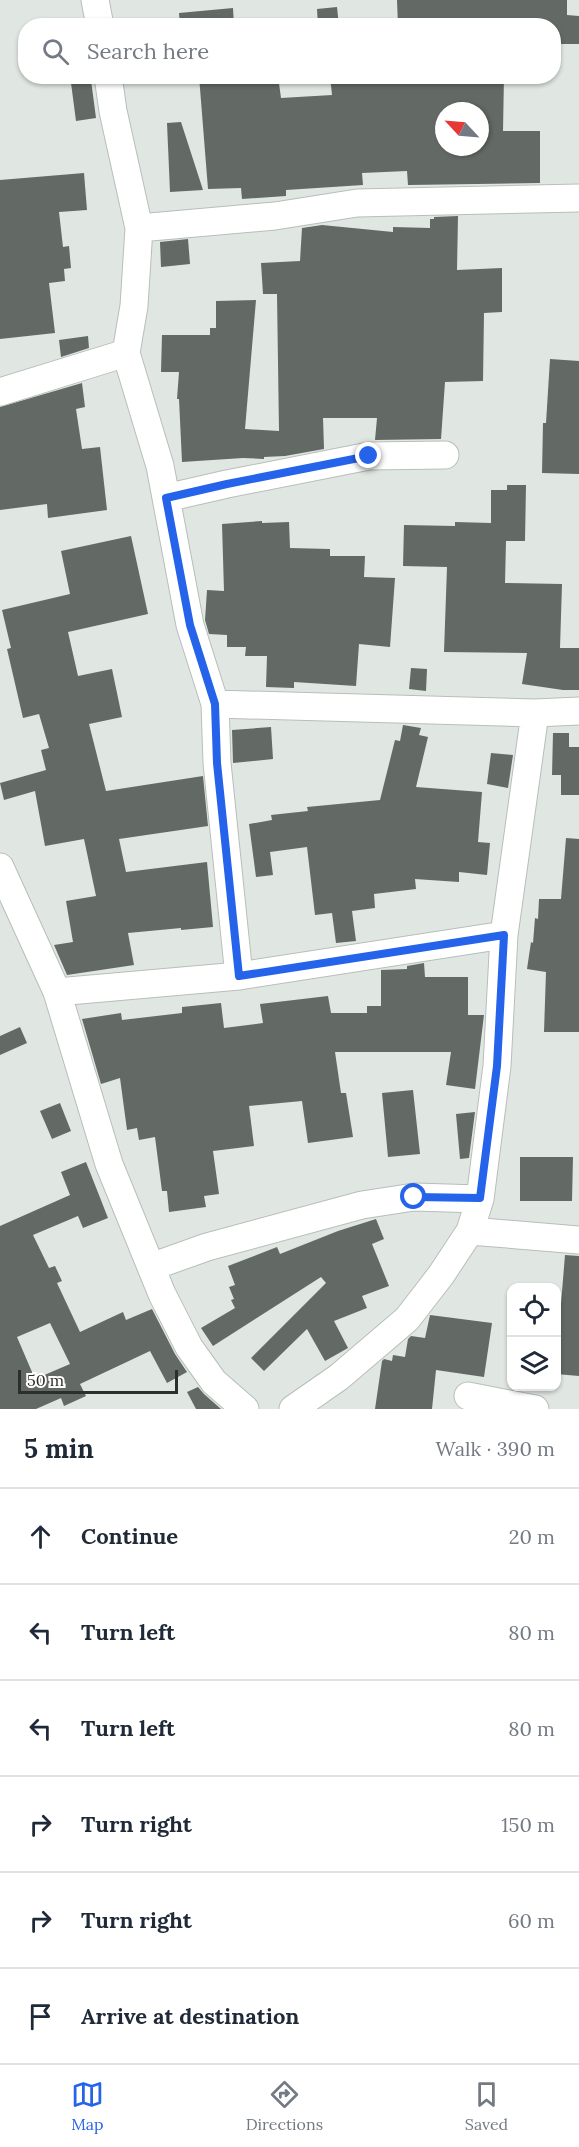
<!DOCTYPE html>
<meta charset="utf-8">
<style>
body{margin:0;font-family:Lora,serif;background:#f2f2f3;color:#1f2937}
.controls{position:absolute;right:18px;bottom:18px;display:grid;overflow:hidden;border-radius:12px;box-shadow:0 2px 4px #0004}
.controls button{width:54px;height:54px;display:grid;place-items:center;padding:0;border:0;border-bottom:2px solid #e0e1e3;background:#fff;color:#1f2937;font:30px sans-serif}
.compass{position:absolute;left:435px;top:102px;width:54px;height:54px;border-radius:50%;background:#fff;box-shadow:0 2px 4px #0004;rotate:296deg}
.scale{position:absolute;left:18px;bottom:15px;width:160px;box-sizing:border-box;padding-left:6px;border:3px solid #2d2f2d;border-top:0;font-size:16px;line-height:21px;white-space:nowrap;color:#2d2f2d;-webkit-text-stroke:4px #fff;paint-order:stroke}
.stop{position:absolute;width:18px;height:18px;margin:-14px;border:4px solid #2563eb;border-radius:50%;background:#fff}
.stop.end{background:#2563eb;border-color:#fff;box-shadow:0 2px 6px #0008}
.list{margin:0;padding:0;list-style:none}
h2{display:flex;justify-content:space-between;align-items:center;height:78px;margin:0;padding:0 24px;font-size:26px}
h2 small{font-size:20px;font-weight:400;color:#747a83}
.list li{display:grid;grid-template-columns:39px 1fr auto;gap:18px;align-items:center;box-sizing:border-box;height:96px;padding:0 24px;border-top:2px solid #e0e1e3}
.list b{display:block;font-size:22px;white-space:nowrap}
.list em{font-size:20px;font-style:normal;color:#747a83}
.icon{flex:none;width:33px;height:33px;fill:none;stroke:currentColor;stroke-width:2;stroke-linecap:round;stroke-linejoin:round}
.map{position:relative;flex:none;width:579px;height:1409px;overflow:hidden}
.search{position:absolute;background:#fff;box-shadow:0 2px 4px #0004;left:18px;right:18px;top:18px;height:66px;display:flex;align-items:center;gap:15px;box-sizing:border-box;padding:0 21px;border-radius:24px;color:#747a83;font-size:22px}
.sheet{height:654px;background:#fff}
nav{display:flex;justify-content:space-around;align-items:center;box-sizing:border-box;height:84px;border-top:2px solid #e0e1e3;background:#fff;font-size:16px;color:#747a83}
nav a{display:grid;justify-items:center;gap:3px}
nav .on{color:#2563eb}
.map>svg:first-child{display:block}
</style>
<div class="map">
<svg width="579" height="1409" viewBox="0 0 579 1409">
<rect width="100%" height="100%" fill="#e0e6e1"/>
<!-- building -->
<path fill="#636964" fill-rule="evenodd" d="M397 0H567V15L579 16V44H554V26H398Z
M337 7 339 26H318L317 9Z
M233 8 234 26H180L179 13Z
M199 76H278L281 98 332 95 330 76H504L503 131H540V183L408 185 407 171 362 173 363 185 286 190V196L242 199 241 188 208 189ZM444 111H480V147H444Z
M91 80 96 118 76 121 71 83Z
M181 122 203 190 170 192 167 123Z
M84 173 87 210 59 212 63 247 69 246 71 268 64 269 65 281 49 283 55 333 0 339V180Z
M458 216 457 270 502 268V312L484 313 483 381 445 382 441 439 375 440 377 418H323L324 449 285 456 264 457V459L243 458 182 462 179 399H177L179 372H161L162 335H210V328H216V301L256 300 245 429 279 431 277 294H263L261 263 300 261 302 228 322 225 393 232V227L430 228V219H434V217Z
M188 239 190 264 161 267 160 242Z
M88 336 89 348 61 357 59 340Z
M550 359 579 361V474L542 473 543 423H546Z
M82 383 85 407 76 409 82 449 100 447 107 510 48 518 47 504 0 510V407Z
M507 485H526L525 541H506L505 583 562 584 560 648H579V690H563L522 684 527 653 444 652 447 567 403 566 404 525 455 526V522L491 523V490H507Z
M262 521V523L289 522 290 548 330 549V556H365L364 577 395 578 390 647 359 644 356 686 294 682V688L266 687 267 656H245L246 647H227V635L209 634 205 620 207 590 224 591 222 524Z
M131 536 148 614 68 632 78 676 112 669 122 717 89 724 106 791 203 776 208 826 119 839 126 872 207 862 213 927 181 930V928L128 933 134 965 67 975 54 945 73 942 66 901 96 896 84 839 45 846 35 791 4 800 0 783 46 770 41 750 49 748 39 714 23 718 7 649 11 648 2 610 70 594 61 551Z
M411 668 427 669 426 691 409 689Z
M403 725 421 728 419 735 428 737 416 787 482 792 478 842 490 843 487 875 459 872V882L415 879 416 889 374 894 375 908 352 911 356 941 336 943 332 913 315 915 307 847 270 852 273 875 256 877 249 824 272 820 271 815 308 811 307 807 380 800 395 740 400 741Z
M271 727 273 759 233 763 232 730Z
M553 733H569V747H579V795H561V775H552Z
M491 753 513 755 508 788 487 784Z
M566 838 579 839V1032H544L546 972 527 969 531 942 533 943 535 918 538 919 539 899H561Z
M424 963 425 977H468V1015H484L475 1089 446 1085 451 1052H335L341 1093H346L353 1137 308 1143 302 1101 249 1106 254 1146 213 1151 219 1194 204 1196 206 1207 169 1212 167 1191H162L155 1137 139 1140 137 1128 127 1130 120 1078 101 1084 82 1019 121 1013 122 1020 182 1013V1007L221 1003 224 1028 263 1023 260 1004 328 996 331 1013H367V1006H381V970L407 969V966Z
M20 1027 27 1043 0 1055V1036Z
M413 1090 420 1154 388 1157 382 1093Z
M60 1103 71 1131 52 1139 40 1111Z
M475 1112 469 1158 460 1159 456 1114Z
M520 1157H573L572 1201H520Z
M86 1162 108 1218 83 1228 78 1216 33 1235 49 1268 55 1266 62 1281 57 1283 80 1332 123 1312 126 1320 152 1309 175 1354 187 1372 167 1383 150 1351 80 1384 86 1396 64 1406 61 1398 36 1409H0V1226L70 1195 61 1172ZM50 1323 70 1364 35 1379 17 1337Z
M376 1219 384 1239 372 1244 389 1286 362 1296 367 1308 334 1321 348 1348 325 1361 307 1329 264 1371 251 1358 326 1283 321 1277 213 1346 201 1328 235 1308 231 1300 234 1299 229 1287 235 1285 228 1266 277 1247 280 1254 338 1231Z
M565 1255 579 1256V1376L556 1374V1327L559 1328Z
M430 1315 492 1323 484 1377 436 1370 432 1409H375L382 1361 384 1359 392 1361 393 1355 405 1357 408 1339 411 1336 425 1338Z
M198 1387 204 1394 221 1409H196L187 1392Z"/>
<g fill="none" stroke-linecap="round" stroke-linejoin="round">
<defs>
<path id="minor" d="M95 0 100 26
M108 76 113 111 139 228 134 306 126 353 160 466 190 625 215 704 217 763 239 976
M139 228 275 216 357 203 579 198
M0 392 126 353
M166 498 227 484 369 456 445 455
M215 704 535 713
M579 711 535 713 504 935 497 1066 480 1199 470 1231 579 1240
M0 867 57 992 109 1164 162 1294 189 1347 214 1382 245 1409
M57 992 239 976 504 935
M151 1267 207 1247 362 1205 414 1197 480 1199
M468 1396 535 1409
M293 1409 339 1377 407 1319 441 1275 470 1231"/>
</defs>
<!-- minor casing -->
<use href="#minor" stroke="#b8beb9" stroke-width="29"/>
<!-- minor -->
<use href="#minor" stroke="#fff" stroke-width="27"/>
</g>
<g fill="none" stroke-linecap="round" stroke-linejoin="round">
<!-- route -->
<path stroke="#2563eb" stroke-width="8" d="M369 456 227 484 166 498 190 625 215 704 217 763 239 976 504 935 497 1066 480 1198 414 1197"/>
</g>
</svg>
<div class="controls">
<button><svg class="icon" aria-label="locate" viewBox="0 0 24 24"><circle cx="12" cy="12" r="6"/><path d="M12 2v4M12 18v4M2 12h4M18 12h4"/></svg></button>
<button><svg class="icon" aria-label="layers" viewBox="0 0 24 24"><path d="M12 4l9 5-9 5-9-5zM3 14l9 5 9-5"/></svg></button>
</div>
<svg class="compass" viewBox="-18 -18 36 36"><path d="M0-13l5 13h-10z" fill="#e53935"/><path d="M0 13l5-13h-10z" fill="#747a83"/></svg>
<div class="scale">50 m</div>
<div class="stop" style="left:414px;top:1197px"></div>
<div class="stop end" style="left:369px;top:456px"></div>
<div class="search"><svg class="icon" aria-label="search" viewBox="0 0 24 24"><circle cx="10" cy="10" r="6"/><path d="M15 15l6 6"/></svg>Search here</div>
</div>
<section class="sheet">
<h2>5 min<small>Walk · 390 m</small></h2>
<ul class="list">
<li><svg class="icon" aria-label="ahead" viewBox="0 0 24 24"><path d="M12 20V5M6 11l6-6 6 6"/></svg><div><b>Continue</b></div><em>20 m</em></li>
<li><svg class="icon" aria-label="left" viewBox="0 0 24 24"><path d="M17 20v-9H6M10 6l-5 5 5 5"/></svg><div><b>Turn left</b></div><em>80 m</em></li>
<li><svg class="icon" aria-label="left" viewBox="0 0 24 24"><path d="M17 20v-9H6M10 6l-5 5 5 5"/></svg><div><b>Turn left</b></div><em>80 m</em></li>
<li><svg class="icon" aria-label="right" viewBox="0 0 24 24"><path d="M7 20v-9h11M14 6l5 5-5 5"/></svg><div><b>Turn right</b></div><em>150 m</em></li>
<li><svg class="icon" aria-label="right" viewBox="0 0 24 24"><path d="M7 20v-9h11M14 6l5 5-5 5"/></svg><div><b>Turn right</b></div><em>60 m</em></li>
<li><svg class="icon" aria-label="arrive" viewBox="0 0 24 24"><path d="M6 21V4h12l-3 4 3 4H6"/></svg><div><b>Arrive at destination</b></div></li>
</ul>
</section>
<nav>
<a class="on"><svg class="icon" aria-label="map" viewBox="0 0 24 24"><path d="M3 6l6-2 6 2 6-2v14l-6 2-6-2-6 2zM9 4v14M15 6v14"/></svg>Map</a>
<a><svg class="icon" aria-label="directions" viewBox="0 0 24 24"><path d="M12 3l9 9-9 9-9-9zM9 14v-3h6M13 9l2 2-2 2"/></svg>Directions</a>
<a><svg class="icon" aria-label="saved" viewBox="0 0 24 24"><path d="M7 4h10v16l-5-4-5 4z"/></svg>Saved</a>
</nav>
